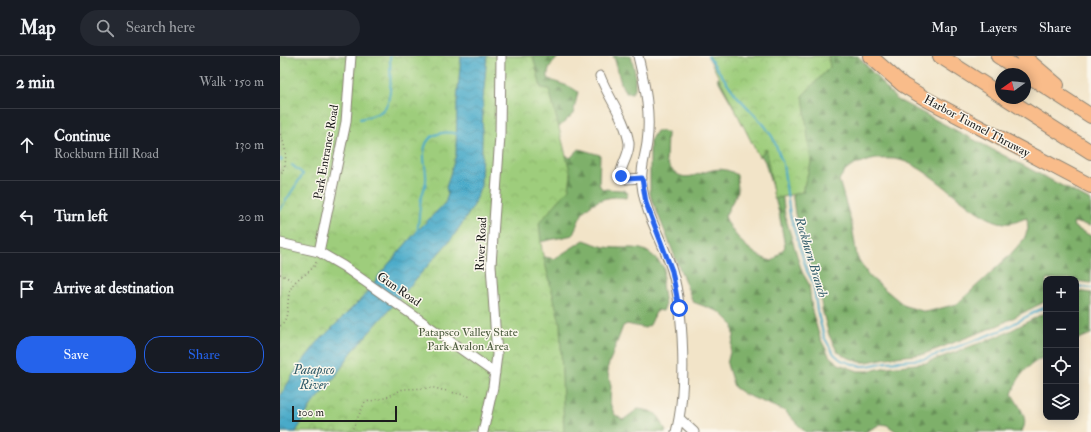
<!DOCTYPE html>
<meta charset="utf-8">
<style>
body{margin:0;font-family:"IM FELL Double Pica",serif;background:#242831;color:#f1f3f6}
.controls{position:absolute;right:12px;bottom:12px;display:grid;overflow:hidden;border-radius:8px;box-shadow:0 2px 10px #0003}
.controls button{width:36px;height:36px;display:grid;place-items:center;padding:0;border:0;border-bottom:1px solid #363941;background:#171b24;color:#f1f3f6;font:20px sans-serif}
.compass{position:absolute;left:715px;top:12px;width:36px;height:36px;border-radius:50%;background:#171b24;box-shadow:0 2px 10px #0003;rotate:255deg}
.scale{position:absolute;left:12px;bottom:10px;width:105px;box-sizing:border-box;padding-left:4px;border:2px solid #1c1c1c;border-top:0;font-size:11px;line-height:14px;white-space:nowrap;color:#1c1c1c;-webkit-text-stroke:3px #fbf7ec;paint-order:stroke}
.stop{position:absolute;width:12px;height:12px;margin:-9px;border:3px solid #2563eb;border-radius:50%;background:#fff}
.stop.end{background:#2563eb;border-color:#fff;box-shadow:0 1px 4px #0008}
.list{margin:0;padding:0;list-style:none}
h2{display:flex;justify-content:space-between;align-items:center;height:52px;margin:0;padding:0 16px;font-size:17px}
h2 small{font-size:13px;font-weight:400;color:#9ea1a6}
.list li{display:grid;grid-template-columns:26px 1fr auto;gap:12px;align-items:center;box-sizing:border-box;height:72px;padding:0 16px;border-top:1px solid #363941}
.list b{display:block;font-size:15px;white-space:nowrap}
.list p{margin:0;font-size:13px;white-space:nowrap;color:#9ea1a6}
.list em{font-size:13px;font-style:normal;color:#9ea1a6}
.actions{display:flex;gap:8px;padding:12px 16px}
.actions a{flex:1;padding:9px 0;border:1px solid #2563eb;border-radius:16px;text-align:center;font-size:14px;color:#2563eb}
.actions .main{background:#2563eb;color:#fff}
.icon{flex:none;width:22px;height:22px;fill:none;stroke:currentColor;stroke-width:2;stroke-linecap:round;stroke-linejoin:round}
.map{position:relative;flex:none;width:811px;height:376px;overflow:hidden}
header{display:flex;align-items:center;gap:24px;box-sizing:border-box;height:56px;padding:0 20px;background:#171b24;border-bottom:1px solid #363941}
header strong{font-size:19px}
nav{display:flex;gap:22px;margin-inline-start:auto;font-size:14px}
.search{width:280px;height:36px;background:#242831;display:flex;align-items:center;gap:10px;box-sizing:border-box;padding:0 14px;border-radius:22px;color:#9ea1a6;font-size:15px}
main{display:flex}
aside{flex:1;background:#171b24}
.map>svg:first-child{display:block}
</style>
<header>
<strong>Map</strong>
<div class="search"><svg class="icon" aria-label="search" viewBox="0 0 24 24"><circle cx="10" cy="10" r="6"/><path d="M15 15l6 6"/></svg>Search here</div>
<nav><a>Map</a><a>Layers</a><a>Share</a></nav>
</header>
<main>
<aside>
<h2>2 min<small>Walk · 150 m</small></h2>
<ul class="list">
<li><svg class="icon" aria-label="ahead" viewBox="0 0 24 24"><path d="M12 20V5M6 11l6-6 6 6"/></svg><div><b>Continue</b><p>Rockburn Hill Road</p></div><em>130 m</em></li>
<li><svg class="icon" aria-label="left" viewBox="0 0 24 24"><path d="M17 20v-9H6M10 6l-5 5 5 5"/></svg><div><b>Turn left</b></div><em>20 m</em></li>
<li><svg class="icon" aria-label="arrive" viewBox="0 0 24 24"><path d="M6 21V4h12l-3 4 3 4H6"/></svg><div><b>Arrive at destination</b></div></li>
</ul>
<div class="actions"><a class="main">Save</a><a>Share</a></div>
</aside>
<div class="map">
<svg width="811" height="376" viewBox="0 0 811 376">
<defs>
<pattern id="forest-firs" width="22" height="20" patternUnits="userSpaceOnUse"><rect width="22" height="20" fill="#7eb06b"/><path d="M5 1l3.5 6h-7zM16 11l3.5 6h-7z" fill="#668e57"/></pattern>
<pattern id="park-crowns" width="20" height="18" patternUnits="userSpaceOnUse"><rect width="20" height="18" fill="#9ecd7b"/><path d="M2 6a3 3 0 1 1 6 0M12 15a3 3 0 1 1 6 0" fill="none" stroke="#88af6a"/></pattern>
<pattern id="water-waves" width="16" height="10" patternUnits="userSpaceOnUse"><rect width="16" height="10" fill="#4aaac9"/><path d="M0 5q4-4 8 0t8 0" fill="none" stroke="#3d8aa2"/></pattern>
</defs>
<rect width="100%" height="100%" fill="#fbf7ec"/>
<filter id="ink" filterUnits="userSpaceOnUse"><feTurbulence type="fractalNoise" baseFrequency=".025" numOctaves="2"/><feDisplacementMap in="SourceGraphic" scale="8" xChannelSelector="R" yChannelSelector="G"/><feConvolveMatrix kernelMatrix="1 2 1 2 8 2 1 2 1" color-interpolation-filters="sRGB"/></filter>
<filter id="wash" filterUnits="userSpaceOnUse"><feTurbulence type="fractalNoise" baseFrequency=".012" numOctaves="4" result="noise"/><feDisplacementMap in="SourceGraphic" scale="16" xChannelSelector="R" yChannelSelector="G"/><feGaussianBlur stdDeviation="0.9" result="paint"/><feColorMatrix in="noise" values="0 0 0 0 0 0 0 0 0 0 0 0 0 0 0 0 0 1.4 0 .05"/><feComposite in="paint" operator="in"/></filter>
<g filter="url(#wash)">
<rect width="100%" height="100%" fill="#f2e4c8"/>
<!-- forest -->
<path fill="url(#forest-firs)" stroke="#4d6644" fill-rule="evenodd" d="M224 0H279C273 7 267 12 268 22 278 29 287 27 298 36L293 58 277 73 281 95 290 102 299 93 320 99 319 128 322 133 344 134 348 137 346 142C333 139 315 143 305 154 300 160 296 171 293 179L255 187 256 199 274 203 304 184C311 186 318 190 325 191 355 195 363 184 384 212L382 228 385 250 383 255 377 254 370 269 365 272 347 268 343 270 327 313 331 330 330 347 334 358 343 364 358 353C378 356 378 357 386 376H207Z
M333 0H351L355 16V33L352 37H346C338 27 339 11 333 0Z
M434 0H578L616 43 811 145V170L793 166 794 171 811 180V227L796 225V223H766V245L719 269 644 298 606 302 587 306H580L564 300 557 295 549 279 542 253 538 224 531 213 515 158 510 119ZM596 103C603 103 613 102 620 104 656 113 699 172 732 167 737 166 742 163 747 162L748 173 744 183 729 200 677 248 646 256 625 250 589 220 577 201 572 169 559 124C568 108 579 107 596 103Z
M437 22H439L452 42 471 61 500 120 505 160 522 216 529 228 532 255 540 282 550 301 559 308 578 315H588L608 311 646 307 724 278 766 256V300C747 309 739 318 732 338 738 349 751 364 741 376H617L607 369 601 368 585 376H525L505 355 464 338 454 331 447 308 454 280 453 269 440 256 413 246 370 138V85L376 75H382L387 77 386 106C389 110 393 116 397 118 414 129 433 102 457 119L458 135 445 160C451 178 475 203 493 205L505 191 499 157 485 106Z
M796 235 811 237V278L796 284Z"/>
<!-- park -->
<path fill="url(#park-crowns)" stroke="#5d744c" d="M0 0H253L261 32 269 33 291 119 289 133 259 167 262 195 280 267 284 376H0Z
M428 0H548L550 11 523 39 531 107 522 136 494 143 486 93 479 101Z"/>
<!-- water -->
<path fill="url(#water-waves)" stroke="#336372" d="M181 0H207L203 44 201 130 193 151 173 181 72 296 46 334 32 348 16 376H0V340L18 311 37 287 86 238 100 218 136 176 165 147 168 138 166 132 168 125 176 99 177 45Z"/>
<g fill="none" stroke-linecap="round" stroke-linejoin="round">
<!-- stream -->
<path stroke="#4aaac9" stroke-width="2" d="M428 0 456 39 485 70 493 82 503 108 510 159 527 215 533 226 537 254 544 281 554 298 561 304 579 310H587L607 306 645 303 722 274 766 250
M80 63C88 61 99 59 104 53 113 44 110 13 110 0
M0 103 2 104
M0 154 23 118 12 109
M137 177C139 166 139 153 141 143 143 137 145 131 146 125 147 117 144 109 144 100 143 78 161 74 178 78
M796 230 811 232"/>
</g>
</g>
<g filter="url(#ink)">
<g fill="none" stroke-linecap="round" stroke-linejoin="round">
<defs>
<path id="minor" d="M358 0C365 29 371 57 367 87 365 101 360 114 362 129 365 158 383 185 392 214 404 255 407 335 396 376
M320 20C329 43 345 62 349 87 350 100 339 111 341 120L347 123 362 122
M0 187 39 196 63 210 215 317
M39 196 66 66 71 0
M400 363 414 376
M203 376 213 331 217 299 211 209 220 80 221 0"/>
<path id="highway" d="M590 0 623 29 646 43 811 130
M660 0 721 39
M718 0 811 60
M743 0 777 29
M726 42 811 96"/>
</defs>
<!-- minor casing -->
<use href="#minor" stroke="#878072" stroke-width="11"/>
<!-- highway casing -->
<use href="#highway" stroke="#878072" stroke-width="16"/>
<!-- path -->
<path stroke="#878072" stroke-width="1.5" stroke-dasharray="1 3" stroke-linecap="butt" d="M0 78C6 90 9 107 0 120
M0 218 14 225
M0 270C13 259 3 239 15 226 23 218 33 216 37 204
M71 376 85 346 105 342 123 333 154 332 192 341"/>
<!-- minor -->
<use href="#minor" stroke="#fff" stroke-width="9"/>
<!-- highway -->
<use href="#highway" stroke="#f9bc8a" stroke-width="14"/>
</g>
</g>
<g fill="none" stroke-linecap="round" stroke-linejoin="round" filter="url(#ink)">
<!-- route -->
<path stroke="#2563eb" stroke-width="5" d="M341 120 347 123 362 122 366 147 392 215 399 252"/>
</g>
<g text-anchor="middle" stroke-width="3" stroke-linejoin="round" paint-order="stroke">
<!-- street labels -->
<g font-size="12" fill="#1c1c1c" stroke="#fbf7ec">
<text transform="translate(697 70) rotate(28)" y="4">Harbor Tunnel Thruway</text>
<text transform="translate(46 96) rotate(-80)" y="4">Park Entrance Road</text>
<text transform="translate(201 188) rotate(-87)" y="4">River Road</text>
<text transform="translate(119 233) rotate(35)" y="4">Gun Road</text>
</g>
<!-- park labels -->
<g font-size="12" fill="#4a5a3d" stroke="#fbf7ec">
<text x="188" y="280">Patapsco Valley State<tspan x="188" dy="14">Park Avalon Area</tspan></text>
</g>
<!-- water labels -->
<g font-size="13" font-style="italic" fill="#315c6a" stroke="#fbf7ec">
<text transform="translate(532 201) rotate(73)" y="5">Rockburn Branch</text>
<text x="34" y="318">Patapsco<tspan x="34" dy="15">River</tspan></text>
</g>
</g>
</svg>
<div class="controls">
<button>+</button>
<button>−</button>
<button><svg class="icon" aria-label="locate" viewBox="0 0 24 24"><circle cx="12" cy="12" r="6"/><path d="M12 2v4M12 18v4M2 12h4M18 12h4"/></svg></button>
<button><svg class="icon" aria-label="layers" viewBox="0 0 24 24"><path d="M12 4l9 5-9 5-9-5zM3 14l9 5 9-5"/></svg></button>
</div>
<svg class="compass" viewBox="-18 -18 36 36"><path d="M0-13l5 13h-10z" fill="#e53935"/><path d="M0 13l5-13h-10z" fill="#9ea1a6"/></svg>
<div class="scale">100 m</div>
<div class="stop" style="left:399px;top:252px"></div>
<div class="stop end" style="left:341px;top:120px"></div>
</div>
</main>
